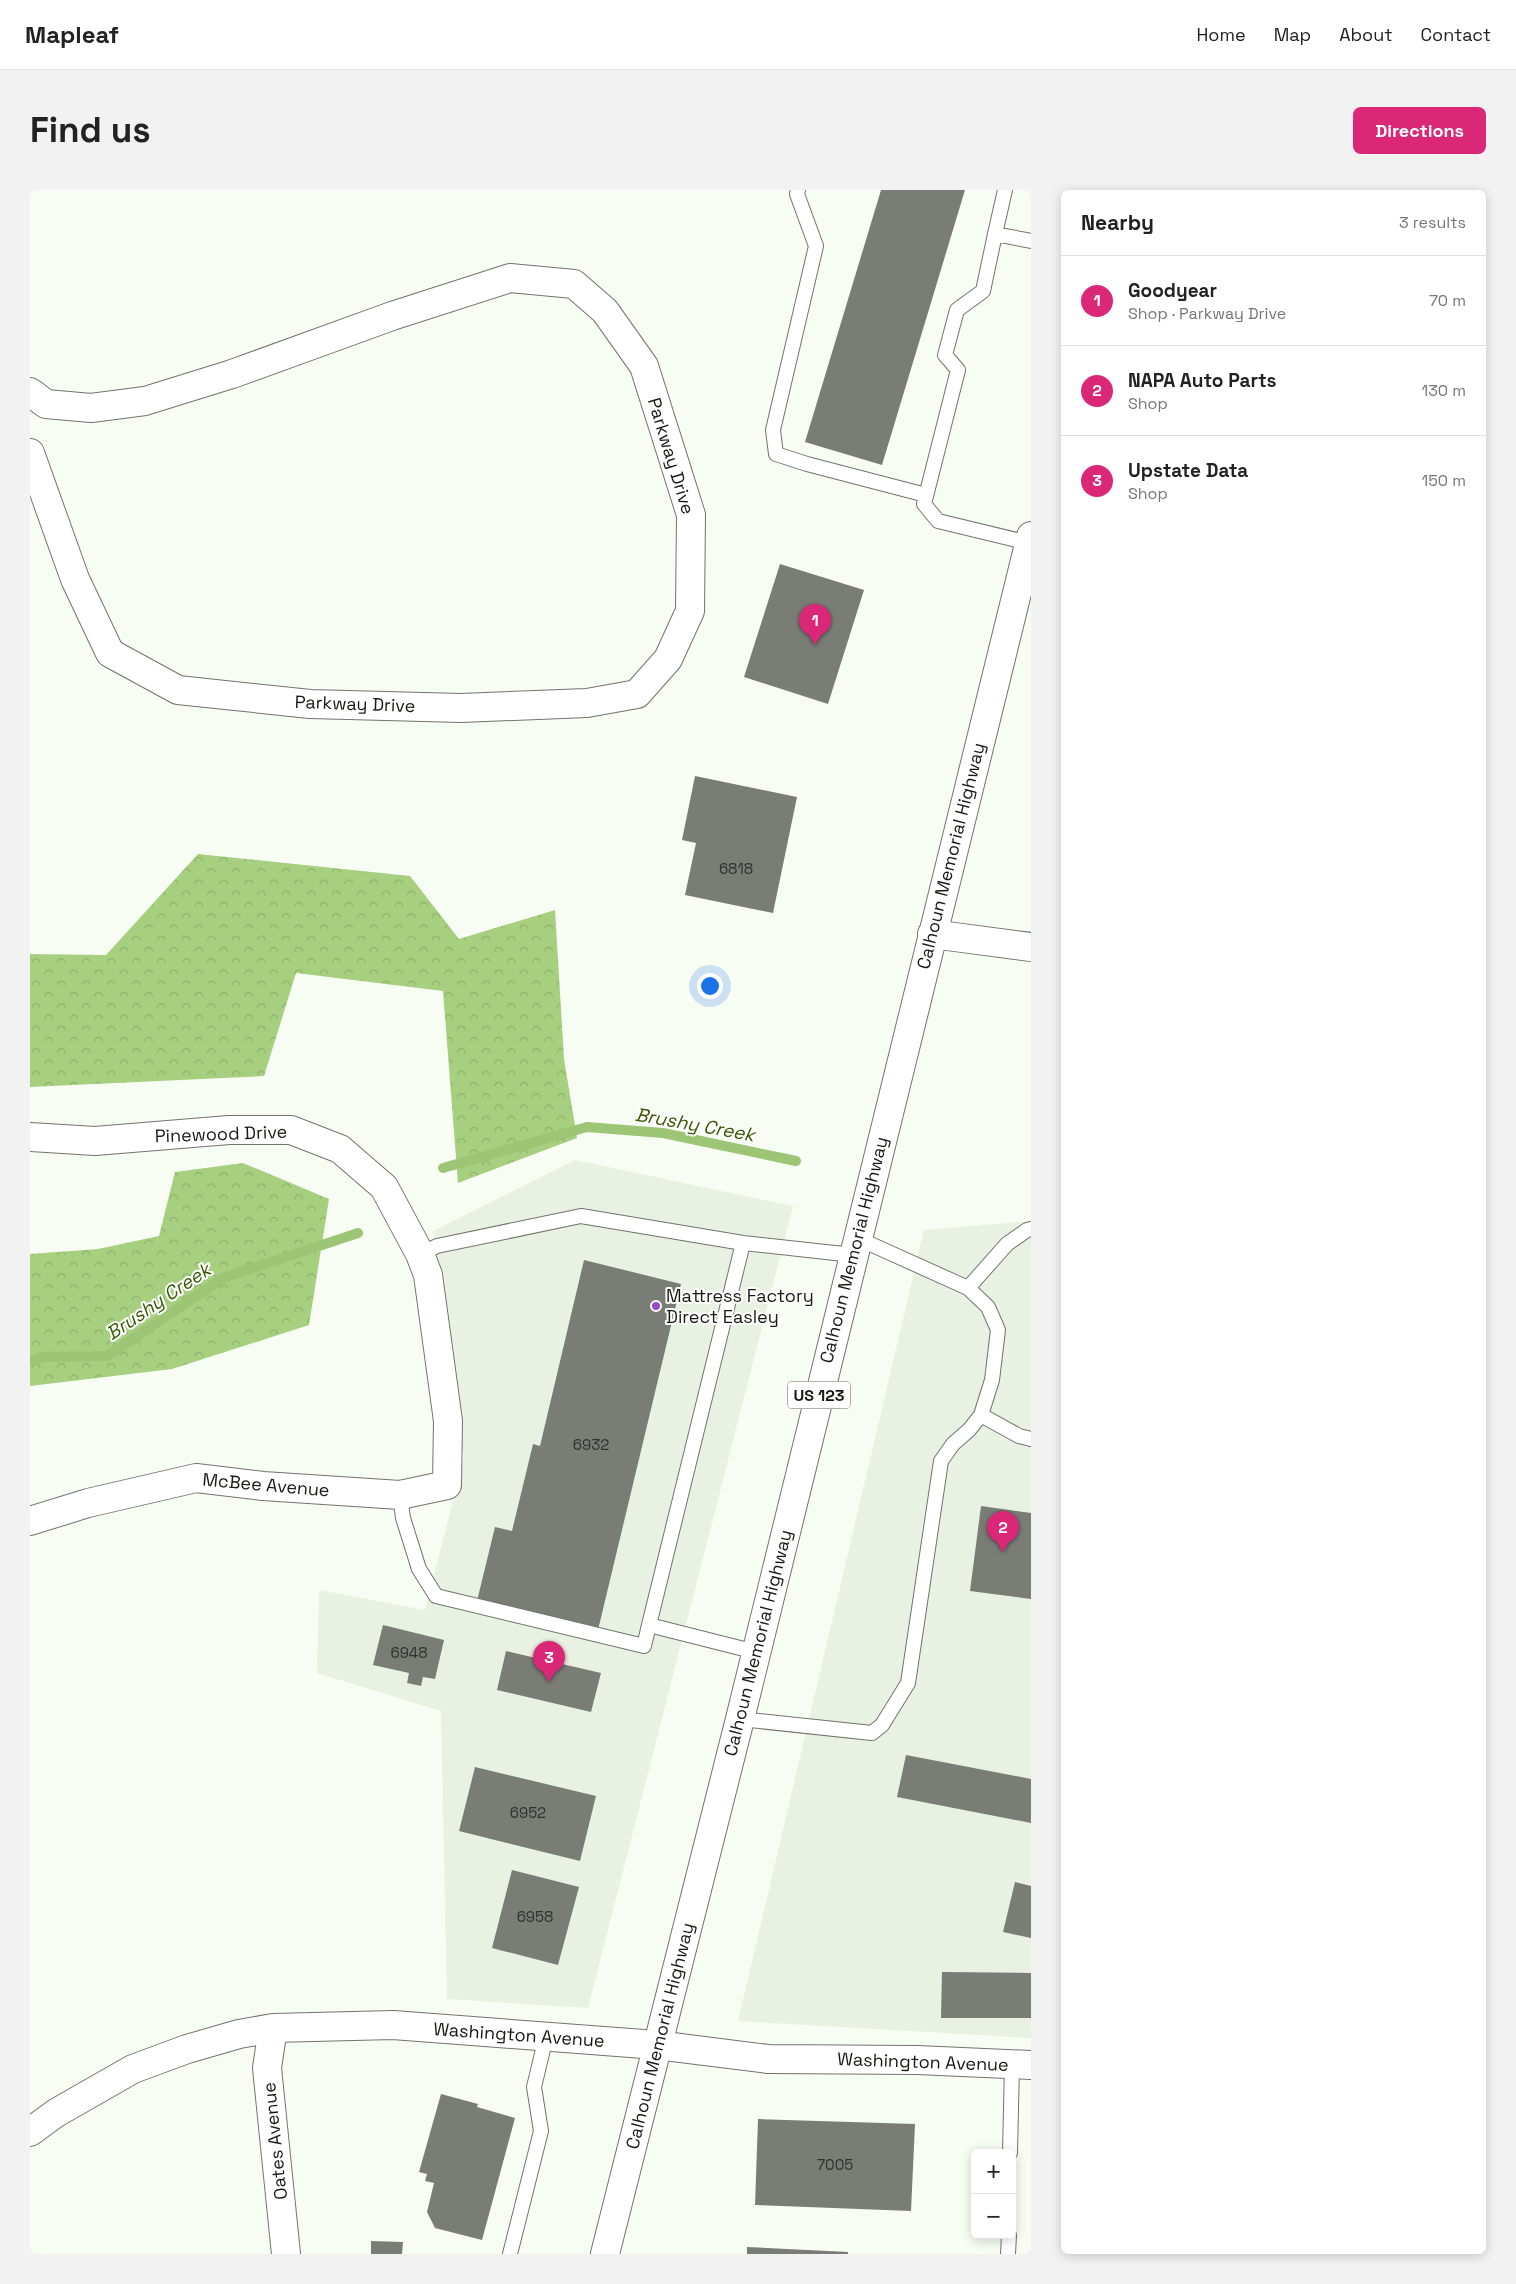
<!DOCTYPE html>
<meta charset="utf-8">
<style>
body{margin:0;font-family:"Space Grotesk",sans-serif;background:#f2f2f2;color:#222}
.controls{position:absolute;right:15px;bottom:15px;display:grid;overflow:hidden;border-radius:8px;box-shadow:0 2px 12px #0003}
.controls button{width:45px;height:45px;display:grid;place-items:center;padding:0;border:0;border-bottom:1px solid #e0e0e0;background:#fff;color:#222;font:25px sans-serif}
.you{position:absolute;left:679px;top:795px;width:18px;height:18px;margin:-12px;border:4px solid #fff;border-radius:50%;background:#1a73e8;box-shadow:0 0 0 8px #1a73e833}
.badge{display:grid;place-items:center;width:32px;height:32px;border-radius:50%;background:#db2777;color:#fff;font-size:16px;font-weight:700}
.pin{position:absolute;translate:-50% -41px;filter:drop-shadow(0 1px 2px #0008)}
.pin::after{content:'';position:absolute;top:26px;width:18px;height:15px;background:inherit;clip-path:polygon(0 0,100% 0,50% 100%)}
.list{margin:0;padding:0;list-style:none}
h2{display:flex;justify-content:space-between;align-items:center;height:65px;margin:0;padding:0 20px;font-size:21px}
h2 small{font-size:16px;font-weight:400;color:#767676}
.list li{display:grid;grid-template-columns:32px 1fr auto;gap:15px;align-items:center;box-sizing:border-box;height:90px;padding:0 20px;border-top:1px solid #e0e0e0}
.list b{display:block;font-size:19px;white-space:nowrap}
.list p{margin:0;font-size:16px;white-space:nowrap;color:#767676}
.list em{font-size:16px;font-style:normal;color:#767676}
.map{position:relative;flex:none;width:1001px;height:2064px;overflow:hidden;border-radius:8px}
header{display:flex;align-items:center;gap:30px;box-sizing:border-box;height:70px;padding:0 25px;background:#fff;border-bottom:1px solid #e0e0e0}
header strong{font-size:24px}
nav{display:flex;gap:28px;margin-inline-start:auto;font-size:18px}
.intro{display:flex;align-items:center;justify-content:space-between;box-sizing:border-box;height:120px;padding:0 30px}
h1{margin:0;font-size:35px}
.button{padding:12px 22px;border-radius:8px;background:#db2777;color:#fff;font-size:18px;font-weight:700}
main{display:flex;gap:30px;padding:0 30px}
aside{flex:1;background:#fff;border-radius:8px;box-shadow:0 2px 12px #0003}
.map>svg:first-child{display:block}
</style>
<header>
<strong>Mapleaf</strong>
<nav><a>Home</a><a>Map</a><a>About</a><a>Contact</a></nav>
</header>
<div class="intro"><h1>Find us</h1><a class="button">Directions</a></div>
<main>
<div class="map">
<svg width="1001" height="2064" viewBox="0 0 1001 2064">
<defs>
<pattern id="forest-crowns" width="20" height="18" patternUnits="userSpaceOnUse" patternTransform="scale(1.25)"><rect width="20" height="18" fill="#a6cf7f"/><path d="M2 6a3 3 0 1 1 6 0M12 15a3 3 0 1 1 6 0" fill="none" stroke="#8eb16d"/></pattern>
</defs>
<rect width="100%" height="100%" fill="#f8fdf4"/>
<!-- built -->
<path fill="#e9f1e2" d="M545 970 763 1016 558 1818 417 1809 411 1521 287 1483 289 1400 395 1420 434 1268 403 1041Z
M1001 1031V1848L708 1831 894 1040Z"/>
<!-- forest -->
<path fill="url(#forest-crowns)" d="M168 664 380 686 429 749 525 720 534 869 547 948 428 993 413 801 266 783 234 886 0 897V764L76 765Z
M213 973 299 1009 279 1135 142 1179 0 1196V1064L68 1059 129 1046 145 982Z"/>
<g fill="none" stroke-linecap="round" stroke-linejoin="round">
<!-- stream -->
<path stroke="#9dc576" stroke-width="10" d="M413 978 557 937 633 943 766 971
M0 1171 12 1167 77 1166 193 1088 328 1043"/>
</g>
<!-- building -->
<path fill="#797d76" d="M851 0H935L852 275 775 252Z
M750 374 834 400 798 514 714 487Z
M665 586 767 607 743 723 655 705 666 653 652 650Z
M554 1070 651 1094 568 1440 447 1411 465 1337 482 1341 503 1254 510 1256Z
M951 1316 1001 1323V1409L940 1401Z
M353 1435 414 1450 405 1489 393 1487 391 1496 377 1493 379 1483 343 1475Z
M476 1461 571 1483 561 1522 467 1500Z
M876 1565 1001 1589V1633L867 1607Z
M445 1577 566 1606 550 1671 429 1641Z
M482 1680 549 1697 528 1775 462 1758Z
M985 1692 1001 1696V1748L973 1742Z
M912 1782 1001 1783V1828H911Z
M411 1904 448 1914 447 1917 485 1928 452 2050 405 2038 397 2022 404 1993 395 1991 397 1984 389 1982Z
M728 1929 885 1934 881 2021 725 2015Z
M341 2051 373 2052 372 2064H341Z
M717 2057 818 2062V2064H717Z"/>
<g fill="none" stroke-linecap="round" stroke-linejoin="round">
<defs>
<path id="lane" d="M768 0 767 4 786 56 743 240 746 264 777 274 896 305
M975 0 965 44 1001 51
M965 44 953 101 927 120 915 165 928 180 894 314 908 331 999 353
M390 1064 407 1056 551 1026 713 1053
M938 1098 977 1054 997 1040 1001 1039
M951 1225 989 1246 1001 1249
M370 1305 373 1328 389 1379 406 1406 614 1456 619 1435
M726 1462 619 1435 713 1053 823 1065
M710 1529 842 1543 852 1535 878 1493 911 1271 923 1254 939 1240 951 1225 962 1190 968 1140 958 1117 938 1098 827 1048
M980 1963 982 1875
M480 2064 511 1941 504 1897 516 1847
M978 2064 979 2045"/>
<path id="street" d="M0 202 16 214 61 218 115 211 202 184 362 126 480 88 544 94 575 121 614 176 661 325 660 421 638 469 607 504 557 513 431 518 280 514 148 500 80 463 45 389 0 263
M902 744 1001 757
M0 947 65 951 199 940H261L310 959 354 997 390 1064 398 1085 418 1231 417 1295 370 1305 233 1296 166 1288 58 1313 0 1331
M243 1838 237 1878 256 2064
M0 1942 26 1923 103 1879 157 1859 209 1844 243 1838 363 1835 627 1855 738 1869 887 1870 1001 1875"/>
<path id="highway" d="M575 2064 710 1529 1001 346"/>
</defs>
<!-- lane casing -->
<use href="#lane" stroke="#70746d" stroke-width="16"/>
<!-- street casing -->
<use href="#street" stroke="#70746d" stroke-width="30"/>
<!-- highway casing -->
<use href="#highway" stroke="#70746d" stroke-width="30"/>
<!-- lane -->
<use href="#lane" stroke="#fff" stroke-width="14"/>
<!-- street -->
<use href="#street" stroke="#fff" stroke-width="28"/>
<!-- highway -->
<use href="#highway" stroke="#fff" stroke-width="28"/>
</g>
<!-- markers -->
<circle fill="#944cc0" stroke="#fff" stroke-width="2" cx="626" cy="1116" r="5"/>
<g text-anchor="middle" stroke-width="4" stroke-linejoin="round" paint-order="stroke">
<!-- number labels -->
<g font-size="15" fill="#30322e">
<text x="706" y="684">6818</text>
<text x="561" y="1260">6932</text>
<text x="379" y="1468">6948</text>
<text x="498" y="1628">6952</text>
<text x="505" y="1732">6958</text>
<text x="805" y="1980">7005</text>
</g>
<!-- shield labels -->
<rect fill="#fff" stroke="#5d5e5c" stroke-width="1" x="758" y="1191.5" width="62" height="27" rx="4"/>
<g font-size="16" font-weight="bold" fill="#181916">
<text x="789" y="1211">US 123</text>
</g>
<!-- street labels -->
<g font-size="18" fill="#181916" stroke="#fff">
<text transform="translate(641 266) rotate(73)" y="6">Parkway Drive</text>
<text transform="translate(325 514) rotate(2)" y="6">Parkway Drive</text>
<text transform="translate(921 666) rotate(-76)" y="6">Calhoun Memorial Highway</text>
<text transform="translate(191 944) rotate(-2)" y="6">Pinewood Drive</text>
<text transform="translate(824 1060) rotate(-76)" y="6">Calhoun Memorial Highway</text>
<text transform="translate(236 1295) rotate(5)" y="6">McBee Avenue</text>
<text transform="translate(728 1453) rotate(-76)" y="6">Calhoun Memorial Highway</text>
<text transform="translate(489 1845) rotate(4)" y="6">Washington Avenue</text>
<text transform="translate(630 1846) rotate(-76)" y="6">Calhoun Memorial Highway</text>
<text transform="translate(893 1872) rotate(2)" y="6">Washington Avenue</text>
<text transform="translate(245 1951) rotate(-96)" y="6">Oates Avenue</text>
</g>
<!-- poi labels -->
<g font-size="18" fill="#181916" stroke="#fff" text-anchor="start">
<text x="636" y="1112">Mattress Factory<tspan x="636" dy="21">Direct Easley</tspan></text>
</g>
<!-- water labels -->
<g font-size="19" font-style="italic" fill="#375900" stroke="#fff">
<text transform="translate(665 934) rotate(10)" y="7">Brushy Creek</text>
<text transform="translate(128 1111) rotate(-34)" y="7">Brushy Creek</text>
</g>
</g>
</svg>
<div class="controls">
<button>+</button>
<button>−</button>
</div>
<div class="you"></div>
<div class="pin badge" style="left:785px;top:455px">1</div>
<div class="pin badge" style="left:973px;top:1362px">2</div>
<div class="pin badge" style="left:519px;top:1492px">3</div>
</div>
<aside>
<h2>Nearby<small>3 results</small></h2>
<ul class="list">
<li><span class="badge">1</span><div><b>Goodyear</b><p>Shop · Parkway Drive</p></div><em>70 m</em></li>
<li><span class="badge">2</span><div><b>NAPA Auto Parts</b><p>Shop</p></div><em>130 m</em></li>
<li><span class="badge">3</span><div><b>Upstate Data</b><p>Shop</p></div><em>150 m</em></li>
</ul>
</aside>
</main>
